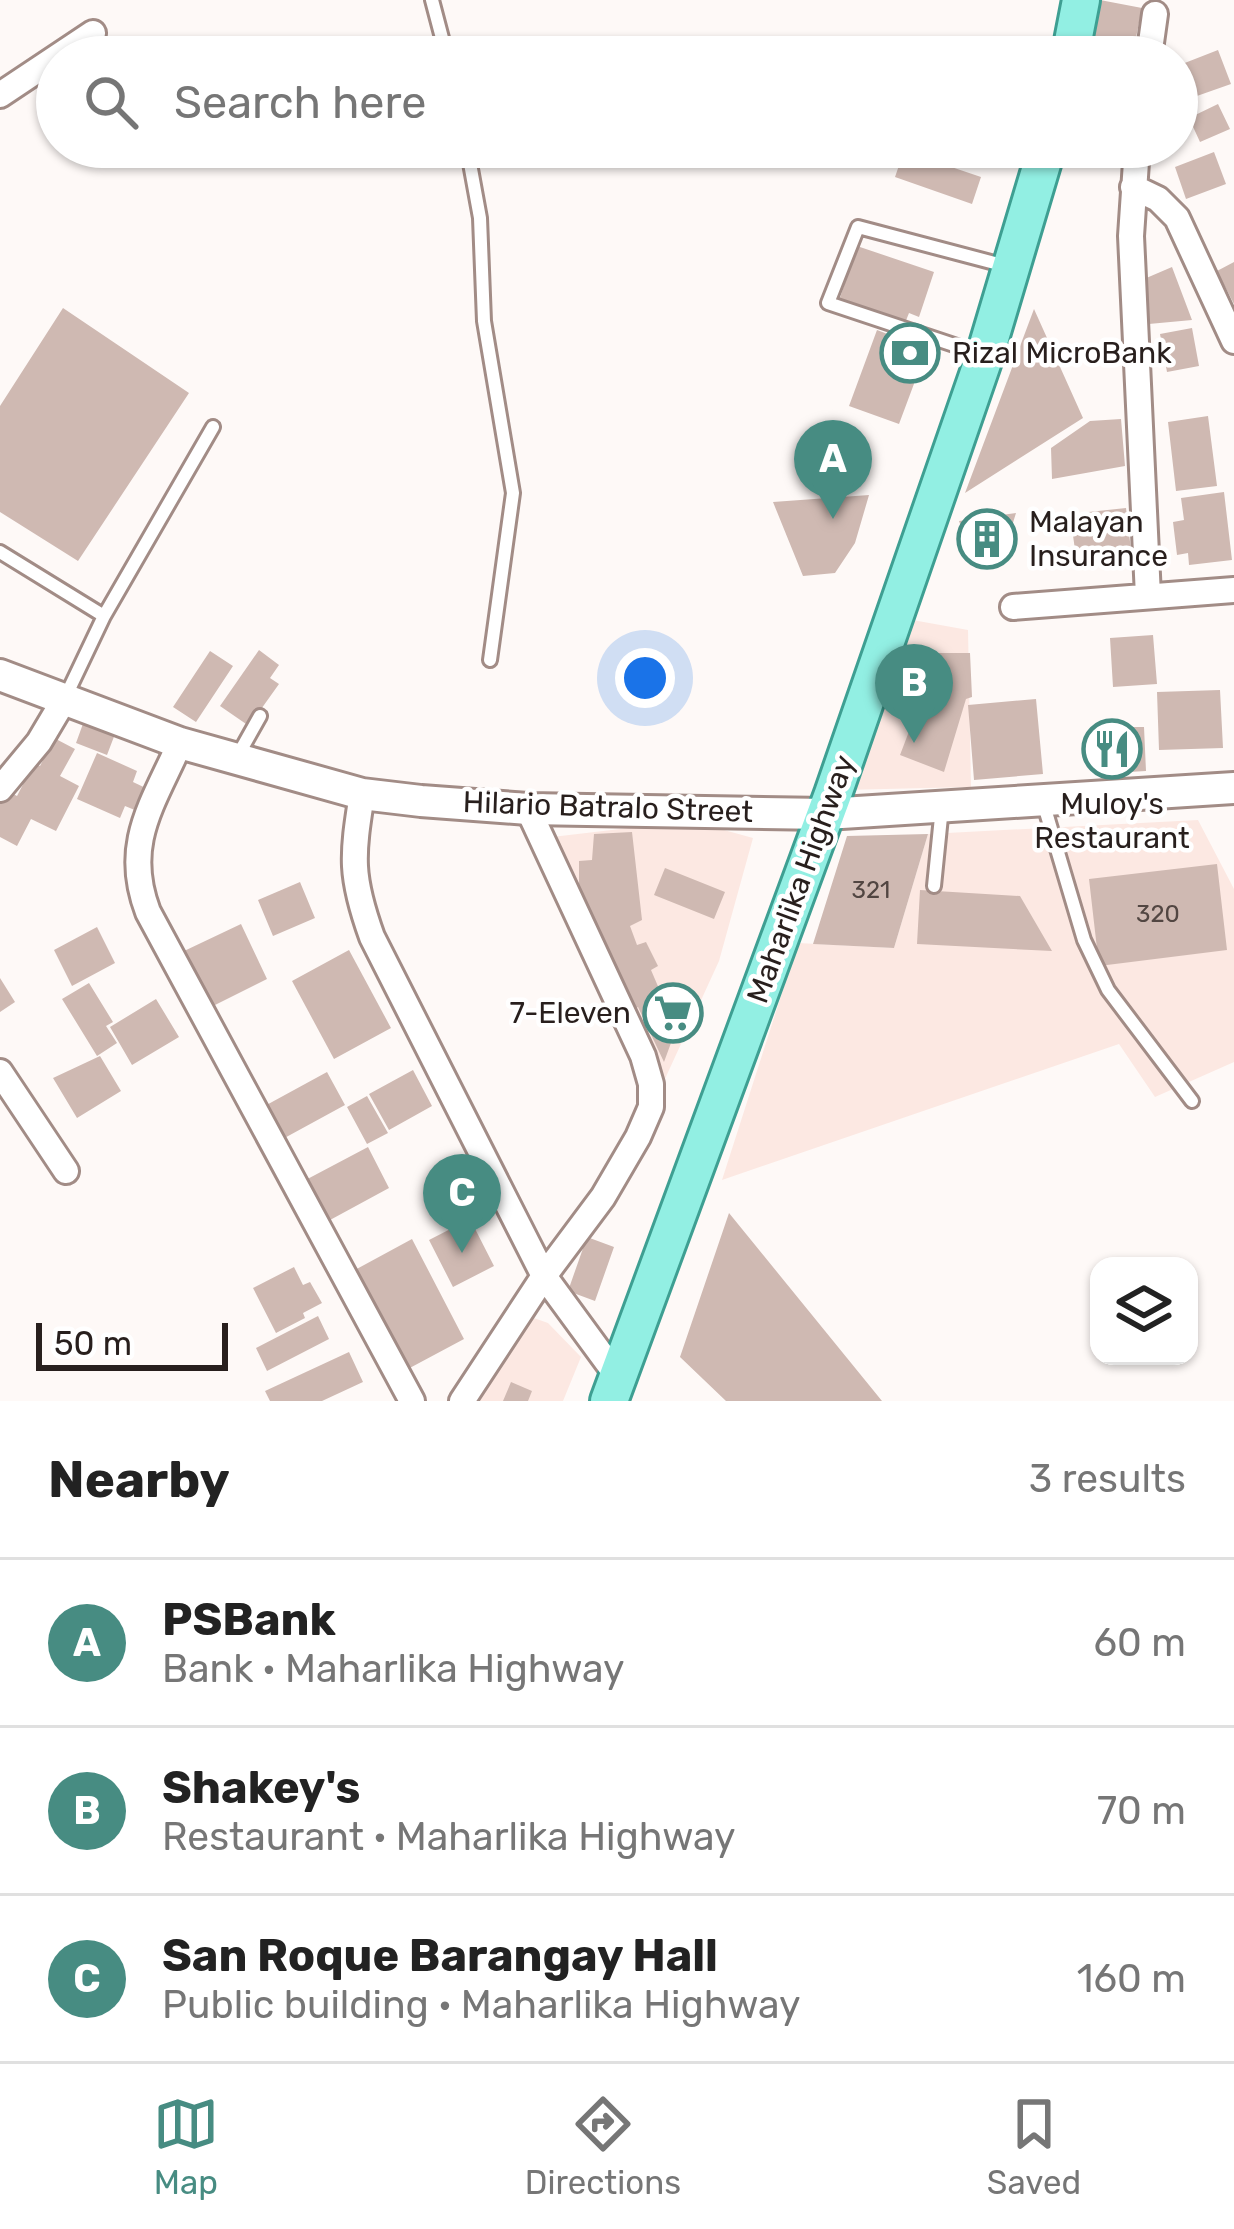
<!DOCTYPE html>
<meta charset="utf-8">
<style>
body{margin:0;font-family:Rubik,sans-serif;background:#f6f6f6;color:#222}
.controls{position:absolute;right:36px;bottom:36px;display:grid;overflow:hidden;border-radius:24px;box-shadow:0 3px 9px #0004}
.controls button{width:108px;height:108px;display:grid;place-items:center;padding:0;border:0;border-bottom:3px solid #e0e0e0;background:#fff;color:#222;font:60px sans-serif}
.scale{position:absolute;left:36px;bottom:30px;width:192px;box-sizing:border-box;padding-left:12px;border:6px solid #281f1d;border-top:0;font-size:33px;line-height:42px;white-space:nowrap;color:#281f1d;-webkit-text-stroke:9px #fff;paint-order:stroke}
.you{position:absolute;left:645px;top:678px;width:42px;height:42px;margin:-30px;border:9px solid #fff;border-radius:50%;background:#1a73e8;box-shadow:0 0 0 18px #1a73e833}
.badge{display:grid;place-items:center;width:78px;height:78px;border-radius:50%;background:#478c82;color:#fff;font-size:39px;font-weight:700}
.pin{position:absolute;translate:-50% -99px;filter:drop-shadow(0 3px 6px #0008)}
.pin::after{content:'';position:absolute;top:63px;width:42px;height:36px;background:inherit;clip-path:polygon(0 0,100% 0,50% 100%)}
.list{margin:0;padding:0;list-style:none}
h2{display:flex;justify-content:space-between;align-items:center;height:156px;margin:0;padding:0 48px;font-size:51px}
h2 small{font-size:39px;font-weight:400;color:#767676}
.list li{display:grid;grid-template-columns:78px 1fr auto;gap:36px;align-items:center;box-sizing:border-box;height:168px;padding:0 48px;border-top:3px solid #e0e0e0}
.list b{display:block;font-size:45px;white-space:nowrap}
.list p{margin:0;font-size:39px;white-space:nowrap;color:#767676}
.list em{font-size:39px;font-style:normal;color:#767676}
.icon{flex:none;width:66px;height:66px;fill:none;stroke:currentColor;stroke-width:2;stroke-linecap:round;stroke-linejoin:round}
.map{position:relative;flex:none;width:1234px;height:1401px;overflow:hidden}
.search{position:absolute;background:#fff;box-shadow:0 3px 9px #0004;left:36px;right:36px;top:36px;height:132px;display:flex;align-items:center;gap:30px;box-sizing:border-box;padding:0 42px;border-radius:66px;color:#767676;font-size:45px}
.sheet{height:660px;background:#fff}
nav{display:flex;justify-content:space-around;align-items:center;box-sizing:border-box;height:168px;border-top:3px solid #e0e0e0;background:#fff;font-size:33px;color:#767676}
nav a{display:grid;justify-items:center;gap:6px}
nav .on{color:#478c82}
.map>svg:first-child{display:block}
</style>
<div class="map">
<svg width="1234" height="1401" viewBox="0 0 1234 1401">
<rect width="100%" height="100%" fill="#fef9f7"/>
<!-- built -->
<path fill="#fce8e2" d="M907 619 968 630 971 787 842 790Z
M1198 820 1234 889V1062L1155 1097 1119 1044 722 1180 798 943 894 948 928 834Z
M646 826 713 827 753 838 719 961 664 1081 552 837Z
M531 1317 548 1323 581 1357 563 1401H470Z"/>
<!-- building -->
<path fill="#cfb9b2" d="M1100 0 1142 8 1132 57H1089Z
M1218 50 1231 84 1177 103V66Z
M1218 104 1230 129 1200 142 1189 118Z
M1072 147H1108L1105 167 1070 162Z
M904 151 981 177 972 204 895 177Z
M1214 152 1226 184 1186 199 1175 167Z
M857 246 934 272 919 317 909 313 905 323 839 301Z
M1234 262V304L1217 271Z
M1172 267 1192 320 1138 325 1137 282Z
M63 308 189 393 78 561 0 512V406Z
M1034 309 1083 418 965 493Z
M1192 328 1199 366 1167 372 1160 334Z
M877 330 927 349 899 424 849 406Z
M1208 416 1217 486 1176 491 1168 422Z
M1121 419 1125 466 1052 479 1051 448 1090 421Z
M1224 492 1232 560 1189 565 1188 553 1177 555 1173 522 1184 520 1181 498Z
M869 495 855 543 835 573 803 576 773 502Z
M1126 508 1131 550 1076 557 1070 514Z
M1016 513 1002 558 972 557 959 521Z
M1153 635 1157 684 1113 687 1110 638Z
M259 650 279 665 270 678 279 684 249 726 220 706Z
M210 651 233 666 196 722 173 707Z
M939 653H970L972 697 966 699 944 772 900 755Z
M1220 690 1223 748 1159 750 1157 692Z
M1036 699 1043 774 974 780 968 705Z
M84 721 115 734 107 755 76 743Z
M1121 724 1124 772 1103 774 1100 725Z
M1126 727H1144L1146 771 1129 772Z
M54 738 75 749 60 776 79 786 56 831 31 819 17 846 0 837V792L2 788 17 796 34 763 40 766Z
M97 753 137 771 133 782 152 791 142 813 125 806 120 818 77 799Z
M632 832 642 920 630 926 637 945 646 942 658 966 651 970 663 998 671 984 689 994 664 1062 638 1007 632 1011 579 897V861L592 860 594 834Z
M928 834 894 948 813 944 847 836Z
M1217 864 1227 950 1099 966 1089 879Z
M665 868 725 892 714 919 654 895Z
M300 882 315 918 273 936 258 900Z
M920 890 1020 896 1052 951 917 944Z
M241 924 267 979 209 1008 182 952Z
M97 927 115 963 72 986 54 950Z
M349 950 391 1028 334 1059 292 981Z
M0 978 15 1002 0 1012Z
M89 983 113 1022 106 1026 117 1043 97 1056 62 999Z
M156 999 179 1037 132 1065 110 1027Z
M100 1056 121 1091 77 1118 53 1078Z
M413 1070 432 1106 389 1130 369 1094Z
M327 1072 345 1105 279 1141 261 1108Z
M367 1096 388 1133 367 1144 347 1107Z
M368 1147 389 1188 319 1226 298 1184Z
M729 1213 882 1401H726L680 1357Z
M470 1219 494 1266 453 1287 429 1240Z
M587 1237 614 1247 595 1301 568 1291Z
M412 1239 464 1339 406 1370 353 1271Z
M294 1267 303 1285 310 1282 322 1303 303 1313 305 1318 276 1333 253 1288Z
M318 1316 329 1339 267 1371 256 1348Z
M349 1352 363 1382 322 1401H270L265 1391Z
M511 1382 532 1391 528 1401H503Z"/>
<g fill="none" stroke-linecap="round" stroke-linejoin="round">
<defs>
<path id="service" d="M432 0 447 57
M467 147 480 218 484 321 513 493 490 660
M978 353 828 303 858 227 1006 266
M0 552 104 616 64 700
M104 616 213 427
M237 757 260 716
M1043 802 1084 940 1108 990 1192 1101
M934 886 942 807"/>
<path id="minor" d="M1149 57 1155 14
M0 95 93 33
M1137 147 1131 236 1148 596
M1133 187 1158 199 1177 218 1234 341
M1013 607 1234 590
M180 743C153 804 122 844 148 912L412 1401
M0 789 39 742 64 700
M362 794C352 857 350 876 372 937L544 1276 618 1377
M0 1072 66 1171
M462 1401 544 1276 603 1197 638 1137 651 1107V1084L643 1056 528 809"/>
<path id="tertiary" d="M0 675 180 743 362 794 421 801 528 809 826 814 1234 788"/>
<path id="primary" d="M1070 57 1081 0
M609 1401 833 794 985 355 1047 147"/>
</defs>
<!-- service casing -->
<use href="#service" stroke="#a28c86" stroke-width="18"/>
<!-- minor casing -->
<use href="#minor" stroke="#a28c86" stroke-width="30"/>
<!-- tertiary casing -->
<use href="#tertiary" stroke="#a28c86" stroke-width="36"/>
<!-- primary casing -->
<use href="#primary" stroke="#3e9f92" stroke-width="42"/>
<!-- service -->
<use href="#service" stroke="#fff" stroke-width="12"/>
<!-- minor -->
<use href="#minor" stroke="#fff" stroke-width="24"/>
<!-- tertiary -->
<use href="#tertiary" stroke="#fff" stroke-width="30"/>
<!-- primary -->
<use href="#primary" stroke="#92efe3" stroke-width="36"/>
</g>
<!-- icons -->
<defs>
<symbol id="bank-ring" viewBox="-11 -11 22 22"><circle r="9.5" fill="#fff" stroke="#478c82" stroke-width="1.5"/><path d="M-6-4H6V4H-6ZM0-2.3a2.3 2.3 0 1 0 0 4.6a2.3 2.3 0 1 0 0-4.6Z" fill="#478c82"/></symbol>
<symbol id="building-ring" viewBox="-11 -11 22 22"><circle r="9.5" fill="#fff" stroke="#478c82" stroke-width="1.5"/><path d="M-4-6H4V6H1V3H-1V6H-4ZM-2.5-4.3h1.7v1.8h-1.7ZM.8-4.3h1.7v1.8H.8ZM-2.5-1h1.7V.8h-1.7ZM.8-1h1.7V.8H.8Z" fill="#478c82"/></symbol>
<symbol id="restaurant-ring" viewBox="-11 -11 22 22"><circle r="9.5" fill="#fff" stroke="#478c82" stroke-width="1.5"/><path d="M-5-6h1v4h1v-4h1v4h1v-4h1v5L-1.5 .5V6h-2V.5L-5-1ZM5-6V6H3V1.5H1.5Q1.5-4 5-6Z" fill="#478c82"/></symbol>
<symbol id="supermarket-ring" viewBox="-11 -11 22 22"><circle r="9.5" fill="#fff" stroke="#478c82" stroke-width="1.5"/><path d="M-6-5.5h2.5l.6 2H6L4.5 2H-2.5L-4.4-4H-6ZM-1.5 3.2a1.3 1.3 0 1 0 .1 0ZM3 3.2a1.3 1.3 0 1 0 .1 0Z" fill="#478c82"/></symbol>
</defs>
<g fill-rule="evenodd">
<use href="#bank-ring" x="877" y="320" width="66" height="66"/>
<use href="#building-ring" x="954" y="506" width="66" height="66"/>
<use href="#restaurant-ring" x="1079" y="716" width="66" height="66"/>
<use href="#supermarket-ring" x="640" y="980" width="66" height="66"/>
</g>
<g text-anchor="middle" stroke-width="9" stroke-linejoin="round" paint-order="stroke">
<!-- number labels -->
<g font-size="24" fill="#524642">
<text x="871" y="898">321</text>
<text x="1158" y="922">320</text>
</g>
<!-- poi labels -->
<g font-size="30" fill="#281f1d" stroke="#fff" text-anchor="start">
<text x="952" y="363">Rizal MicroBank</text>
<text x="1029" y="532">Malayan<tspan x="1029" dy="34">Insurance</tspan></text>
<text x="1112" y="814" text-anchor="middle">Muloy's<tspan x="1112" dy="34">Restaurant</tspan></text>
<text x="631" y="1023" text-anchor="end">7-Eleven</text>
</g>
<!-- street labels -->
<g font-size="30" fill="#281f1d" stroke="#fff">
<text transform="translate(608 807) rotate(2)" y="10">Hilario Batralo Street</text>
<text transform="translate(801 879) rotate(-70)" y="10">Maharlika Highway</text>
</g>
</g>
</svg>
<div class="controls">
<button><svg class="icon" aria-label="layers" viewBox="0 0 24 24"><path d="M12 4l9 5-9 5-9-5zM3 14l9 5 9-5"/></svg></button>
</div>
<div class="scale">50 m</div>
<div class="you"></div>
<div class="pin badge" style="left:833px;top:519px">A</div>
<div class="pin badge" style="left:914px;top:743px">B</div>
<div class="pin badge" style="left:462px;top:1253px">C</div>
<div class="search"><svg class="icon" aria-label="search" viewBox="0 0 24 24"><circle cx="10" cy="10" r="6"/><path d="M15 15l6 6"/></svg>Search here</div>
</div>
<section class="sheet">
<h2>Nearby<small>3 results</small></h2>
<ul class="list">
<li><span class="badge">A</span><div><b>PSBank</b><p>Bank · Maharlika Highway</p></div><em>60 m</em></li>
<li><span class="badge">B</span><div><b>Shakey's</b><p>Restaurant · Maharlika Highway</p></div><em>70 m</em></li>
<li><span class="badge">C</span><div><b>San Roque Barangay Hall</b><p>Public building · Maharlika Highway</p></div><em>160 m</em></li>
</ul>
</section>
<nav>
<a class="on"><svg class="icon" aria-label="map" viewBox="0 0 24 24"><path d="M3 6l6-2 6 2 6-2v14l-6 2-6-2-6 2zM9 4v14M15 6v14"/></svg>Map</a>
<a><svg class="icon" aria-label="directions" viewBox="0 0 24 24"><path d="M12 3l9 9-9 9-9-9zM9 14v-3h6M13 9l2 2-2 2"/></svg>Directions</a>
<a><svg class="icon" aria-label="saved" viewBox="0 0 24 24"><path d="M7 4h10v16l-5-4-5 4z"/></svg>Saved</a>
</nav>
